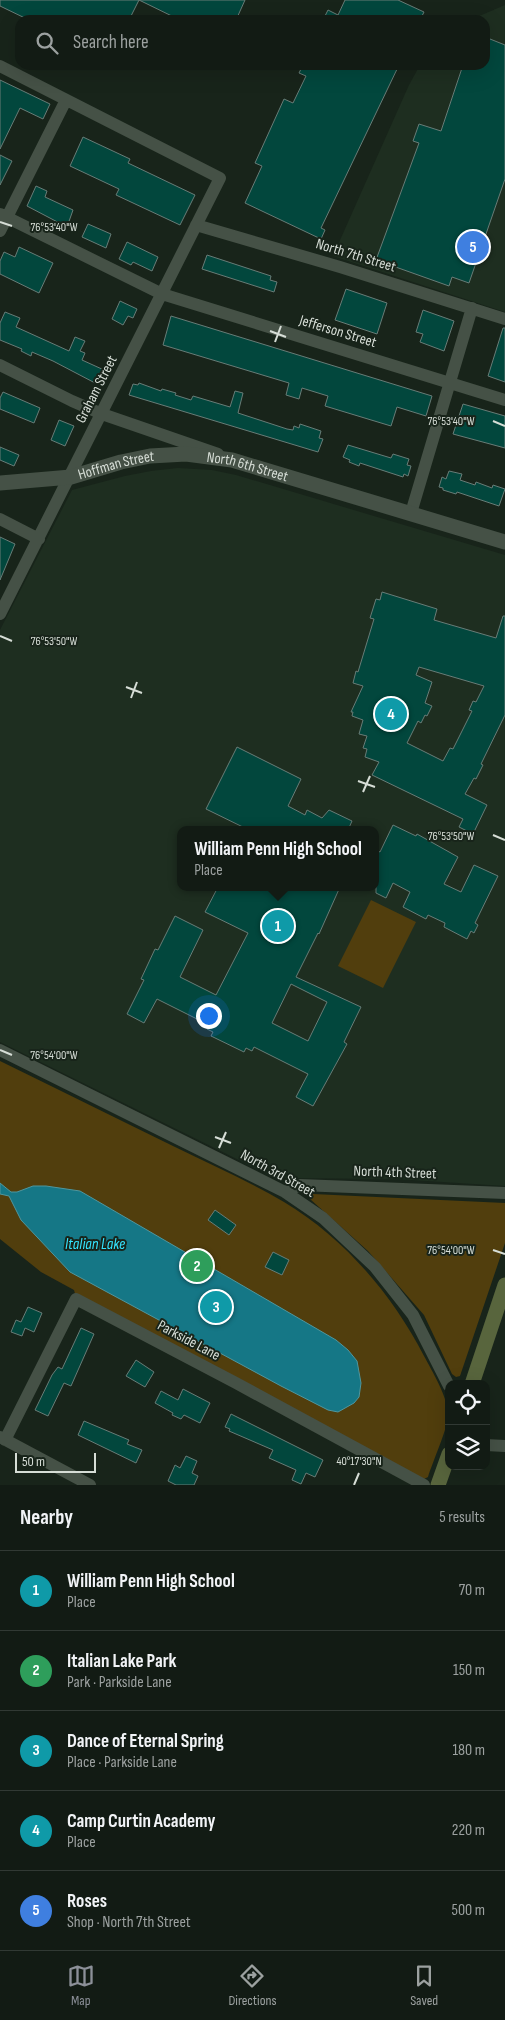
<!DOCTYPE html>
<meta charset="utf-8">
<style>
body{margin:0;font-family:"Sofia Sans Condensed",sans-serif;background:#1b241d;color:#f1f3f6}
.controls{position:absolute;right:15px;bottom:15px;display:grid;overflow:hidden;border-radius:10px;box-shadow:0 5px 20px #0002}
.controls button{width:45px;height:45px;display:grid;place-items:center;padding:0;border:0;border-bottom:1px solid #313934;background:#121b14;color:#f1f3f6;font:25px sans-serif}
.scale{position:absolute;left:15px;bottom:12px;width:81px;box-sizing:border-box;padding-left:5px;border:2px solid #d6ddd6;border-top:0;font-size:14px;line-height:18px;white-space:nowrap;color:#d6ddd6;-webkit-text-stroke:4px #18241a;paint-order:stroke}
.you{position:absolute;left:208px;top:1015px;width:18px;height:18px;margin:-12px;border:4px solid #fff;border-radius:50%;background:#1a73e8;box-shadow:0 0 0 8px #1a73e833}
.badge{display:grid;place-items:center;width:32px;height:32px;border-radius:50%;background:#8c9099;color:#fff;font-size:16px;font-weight:700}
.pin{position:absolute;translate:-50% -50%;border:2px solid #fff;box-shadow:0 1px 5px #0006}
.popup{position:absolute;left:177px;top:826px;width:202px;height:65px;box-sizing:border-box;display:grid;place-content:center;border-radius:10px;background:#121b14;filter:drop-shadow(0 1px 4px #0005);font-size:16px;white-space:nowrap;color:#9ca1a0}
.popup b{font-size:19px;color:#f1f3f6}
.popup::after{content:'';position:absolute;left:50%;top:100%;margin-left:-10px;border:10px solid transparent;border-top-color:#121b14}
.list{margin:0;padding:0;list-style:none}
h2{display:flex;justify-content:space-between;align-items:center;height:65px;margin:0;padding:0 20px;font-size:21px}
h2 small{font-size:16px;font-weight:400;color:#9ca1a0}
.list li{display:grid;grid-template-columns:32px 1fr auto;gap:15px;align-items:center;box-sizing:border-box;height:80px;padding:0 20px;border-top:1px solid #313934}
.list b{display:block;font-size:19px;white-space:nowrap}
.list p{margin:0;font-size:16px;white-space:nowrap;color:#9ca1a0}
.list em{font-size:16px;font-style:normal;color:#9ca1a0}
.icon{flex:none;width:28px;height:28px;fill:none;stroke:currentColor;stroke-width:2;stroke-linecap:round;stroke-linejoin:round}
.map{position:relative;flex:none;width:505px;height:1485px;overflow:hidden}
.search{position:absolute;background:#121b14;box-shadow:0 5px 20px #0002;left:15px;right:15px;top:15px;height:55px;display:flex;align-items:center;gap:12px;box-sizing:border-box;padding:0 18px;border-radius:15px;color:#9ca1a0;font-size:19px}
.sheet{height:465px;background:#121b14}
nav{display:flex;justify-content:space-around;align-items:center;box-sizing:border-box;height:70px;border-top:1px solid #313934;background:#121b14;font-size:14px;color:#9ca1a0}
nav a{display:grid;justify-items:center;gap:2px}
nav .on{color:#8c9099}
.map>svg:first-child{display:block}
</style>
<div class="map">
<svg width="505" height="1485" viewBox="0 0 505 1485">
<rect width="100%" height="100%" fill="#18241a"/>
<!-- built -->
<path fill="#1e2e20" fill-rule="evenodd" d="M505 5V312L333 256 409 85 420 65H485V20H470Z
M178 468 212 470 236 475 505 555V1186L396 1179 275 1178 0 1042V630L72 490 125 476 151 471ZM180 830H376V887H180Z"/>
<!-- green -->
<path fill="#513e0d" d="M371 900 416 922 383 988 338 966Z
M0 1061C58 1089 115 1118 173 1146 210 1164 248 1181 284 1202 344 1238 392 1294 424 1356 432 1371 449 1399 448 1416 447 1430 433 1461 428 1477L424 1479 76 1297 74 1290 41 1272 0 1239Z
M313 1194 505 1203V1243L460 1376 456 1377 452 1374 424 1315 368 1251 310 1199V1196Z"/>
<!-- water -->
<path fill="#157786" stroke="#4f969e" d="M0 1183 11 1192H17L33 1186H46L80 1191 336 1340 348 1350 357 1361 361 1383 359 1397 354 1403 338 1412 328 1410 281 1386 70 1272 21 1220 9 1196 0 1194Z"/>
<!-- building -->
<path fill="#02473d" stroke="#687c77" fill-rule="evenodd" d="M0 0H245L236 20H180L139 0 129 20H29L0 6Z
M345 0H398L424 12 420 20H323L328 10 338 15Z
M485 37 505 45V179L469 283 452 277 449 286 376 260 419 143 413 141 419 124 441 131 463 65H485Z
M303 65H399L321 228 325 230 321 239 245 203 262 166 255 163 284 99 293 103 306 76 299 73Z
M0 80 50 104 43 119 20 108 0 149Z
M83 137 130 159 128 163 195 195 180 225 116 195 119 189 70 166Z
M0 155 12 161 0 185Z
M36 186 47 191 45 197 73 210 67 227 27 206Z
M88 224 111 234 106 248 82 237Z
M127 242 158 257 152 271 133 262 131 265 119 259Z
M19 247 53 263 39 293 0 274V261L4 252 15 257Z
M207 255 271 276 270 280 277 282 274 292 202 269Z
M346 289 387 303 377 334 335 320Z
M120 301 137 309 133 318 128 316 123 325 112 319Z
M423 310 454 321 444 351 420 342 423 334 416 332Z
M5 312 20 318 16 327 69 351 75 337 85 341 80 351 85 353 82 360 104 370 97 384 53 361 32 352 31 356 21 351 22 349 0 340V323Z
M171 316 432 396 426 416 397 407 391 426 325 406 328 396 302 388 299 399 286 395 289 383 163 345Z
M503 328H505V382L488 376Z
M139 383 161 391 162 389 176 393 175 395 191 400 193 396 230 407 235 391 243 393 238 413 287 429 293 430 294 426 299 428 300 424 321 431 319 438 323 439 318 452 129 395 133 384 138 385Z
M3 392 40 408 34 423 0 409V398Z
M463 404 505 416V448L453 434Z
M59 420 74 426 65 446 51 440Z
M348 445 391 458 393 454 409 459 407 465 411 466 408 476 404 474 403 477 360 463 359 466 349 462 350 460 343 457Z
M0 447 19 455 14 466 0 460Z
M449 471 462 474 460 480 475 485 476 482 492 488 493 485 505 489 499 506 457 492 456 494 443 490V488L439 487 442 477 446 479Z
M0 537 15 544 0 580Z
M382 592 437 609 434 620 496 638 503 616H505V715L481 764 483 765 476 779 474 778 465 794 487 805 473 834 459 827 463 819 372 775 379 762 365 757 367 749 363 748 367 736 359 734 363 720 352 716 353 712H351L363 686 353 683 356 671 358 672 374 619 370 618 376 599 380 600ZM419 667 484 686 476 702 473 701 469 710 472 711 453 749 450 748 443 761 407 743 418 721 421 723 425 715 427 716 432 706 425 703 432 682 416 675Z
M237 747 301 779 288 806 305 815 307 810 322 818 329 810 352 821 348 830H249L206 809Z
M393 825 416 836 417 834 458 857 444 884 461 892 474 865 498 876 475 923 478 925 474 933 471 931 467 939 444 927 445 923 428 915 426 919 403 907 410 892 393 883 386 898 376 893V850L380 852Z
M218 887H340L319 934 318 933 296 977 361 1007 344 1042 347 1044 313 1106 296 1097 308 1074 254 1047 252 1051 246 1048 244 1052 211 1036 213 1032 207 1029 209 1025 157 999 144 1023 127 1014 144 980 141 979 155 949 158 950 175 916 203 930 180 977 216 995 248 933 205 912ZM291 984 327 1002 308 1041 272 1023Z
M215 1210 236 1225 229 1235 208 1220Z
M273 1252 289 1260 282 1275 265 1267Z
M28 1307 42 1313 34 1332 25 1328 22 1336 11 1332 16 1320 21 1322Z
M81 1328 94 1334 71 1386 64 1383 48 1416 35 1410 52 1375 58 1367 62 1369Z
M136 1360 154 1372 145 1387 126 1376Z
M183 1389 210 1403 200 1423 184 1415 181 1419 172 1415 173 1413 155 1403 161 1391 178 1400Z
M231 1414 323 1460 315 1477 306 1473 301 1484 292 1480 296 1470 269 1458 273 1450 229 1431 230 1429 225 1427Z
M84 1421 129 1440 127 1444 142 1450 136 1463 78 1435Z
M186 1456 197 1461 192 1473 198 1476 194 1485H176L168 1481 175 1465 180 1468Z"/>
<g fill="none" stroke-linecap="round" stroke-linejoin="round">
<!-- minor -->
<path stroke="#455146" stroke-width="12" d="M0 66 220 178 0 614
M0 214 162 294 505 400
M196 225 340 267 505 319
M0 231 66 100
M0 365 72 401 102 414 218 454
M411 513 472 308
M0 519 39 539
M0 1050 285 1192 323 1218 375 1267 413 1315 449 1386
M285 1192 300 1185 505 1193
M0 1437 90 1485
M5 1440 76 1299 236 1383 424 1485
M486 1445 505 1446"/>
<!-- tertiary -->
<path stroke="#455146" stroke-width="15" id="s1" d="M0 483 71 477 121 462 150 456 186 454 232 460 505 542"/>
<!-- secondary -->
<path stroke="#58653d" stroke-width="15" d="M472 1384 505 1285
M438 1485 449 1454"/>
</g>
<!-- ticks -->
<path fill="none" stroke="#d6ddd6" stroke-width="2" d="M0 222 12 226M270 331 286 337M275 342 281 326M493 421 505 426M0 636 12 641M126 687 142 693M131 698 137 682M358 781 375 787M363 792 370 776M493 835 505 840M0 1050 12 1055M215 1137 231 1143M219 1148 226 1132M493 1250 505 1254M354 1485 359 1473"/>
<g text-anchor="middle" stroke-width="4" stroke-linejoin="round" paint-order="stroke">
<!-- street labels -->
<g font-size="15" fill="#d6ddd6" stroke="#18241a">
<text transform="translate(356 255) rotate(17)" y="5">North 7th Street</text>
<text transform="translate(338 331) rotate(17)" y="5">Jefferson Street</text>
<text transform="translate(96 389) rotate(-63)" y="5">Graham Street</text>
<text dy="5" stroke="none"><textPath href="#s1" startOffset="252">North 6th Street</textPath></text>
<text dy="5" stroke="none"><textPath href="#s1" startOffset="118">Hoffman Street</textPath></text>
<text transform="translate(395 1172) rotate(2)" y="5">North 4th Street</text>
<text transform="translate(278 1173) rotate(29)" y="5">North 3rd Street</text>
<text transform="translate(189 1340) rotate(28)" y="5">Parkside Lane</text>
</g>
<!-- water labels -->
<g font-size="16" font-style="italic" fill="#34e3fd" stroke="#18241a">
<text x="95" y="1249">Italian Lake</text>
</g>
</g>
<g font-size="12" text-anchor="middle" fill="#d6ddd6" stroke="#18241a" stroke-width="4" stroke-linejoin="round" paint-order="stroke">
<text x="54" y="231">76°53'40"W</text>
<text x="451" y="425">76°53'40"W</text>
<text x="54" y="645">76°53'50"W</text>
<text x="451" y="840">76°53'50"W</text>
<text x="54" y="1059">76°54'00"W</text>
<text x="451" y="1254">76°54'00"W</text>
<text x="359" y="1465">40°17'30"N</text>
</g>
</svg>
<div class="controls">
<button><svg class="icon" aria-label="locate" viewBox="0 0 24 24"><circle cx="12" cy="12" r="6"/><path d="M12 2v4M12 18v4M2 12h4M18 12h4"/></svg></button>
<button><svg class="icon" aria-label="layers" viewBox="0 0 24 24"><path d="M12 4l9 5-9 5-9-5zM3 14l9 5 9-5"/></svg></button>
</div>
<div class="scale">50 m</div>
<div class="you"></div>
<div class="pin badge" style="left:278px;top:926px;background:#0f9aa8">1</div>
<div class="popup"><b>William Penn High School</b>Place</div>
<div class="pin badge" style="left:197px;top:1266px;background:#2e9e5b">2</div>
<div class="pin badge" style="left:216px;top:1307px;background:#0f9aa8">3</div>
<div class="pin badge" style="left:391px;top:714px;background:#0f9aa8">4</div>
<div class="pin badge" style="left:473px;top:247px;background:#3f7fe0">5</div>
<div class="search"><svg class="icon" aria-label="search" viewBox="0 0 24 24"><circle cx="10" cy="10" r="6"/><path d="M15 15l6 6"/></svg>Search here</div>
</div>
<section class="sheet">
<h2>Nearby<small>5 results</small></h2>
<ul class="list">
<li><span class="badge" style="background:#0f9aa8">1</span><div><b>William Penn High School</b><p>Place</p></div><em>70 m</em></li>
<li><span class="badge" style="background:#2e9e5b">2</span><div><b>Italian Lake Park</b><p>Park · Parkside Lane</p></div><em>150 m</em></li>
<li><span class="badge" style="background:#0f9aa8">3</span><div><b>Dance of Eternal Spring</b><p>Place · Parkside Lane</p></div><em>180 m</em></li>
<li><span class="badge" style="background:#0f9aa8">4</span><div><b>Camp Curtin Academy</b><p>Place</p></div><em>220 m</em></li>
<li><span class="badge" style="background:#3f7fe0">5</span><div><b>Roses</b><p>Shop · North 7th Street</p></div><em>500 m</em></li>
</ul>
</section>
<nav>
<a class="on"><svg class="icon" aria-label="map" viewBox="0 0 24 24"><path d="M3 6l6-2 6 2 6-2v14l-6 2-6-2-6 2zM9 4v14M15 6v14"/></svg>Map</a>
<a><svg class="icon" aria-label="directions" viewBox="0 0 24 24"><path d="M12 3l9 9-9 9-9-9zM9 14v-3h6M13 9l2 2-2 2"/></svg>Directions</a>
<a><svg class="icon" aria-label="saved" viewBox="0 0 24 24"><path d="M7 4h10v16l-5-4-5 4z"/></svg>Saved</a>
</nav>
